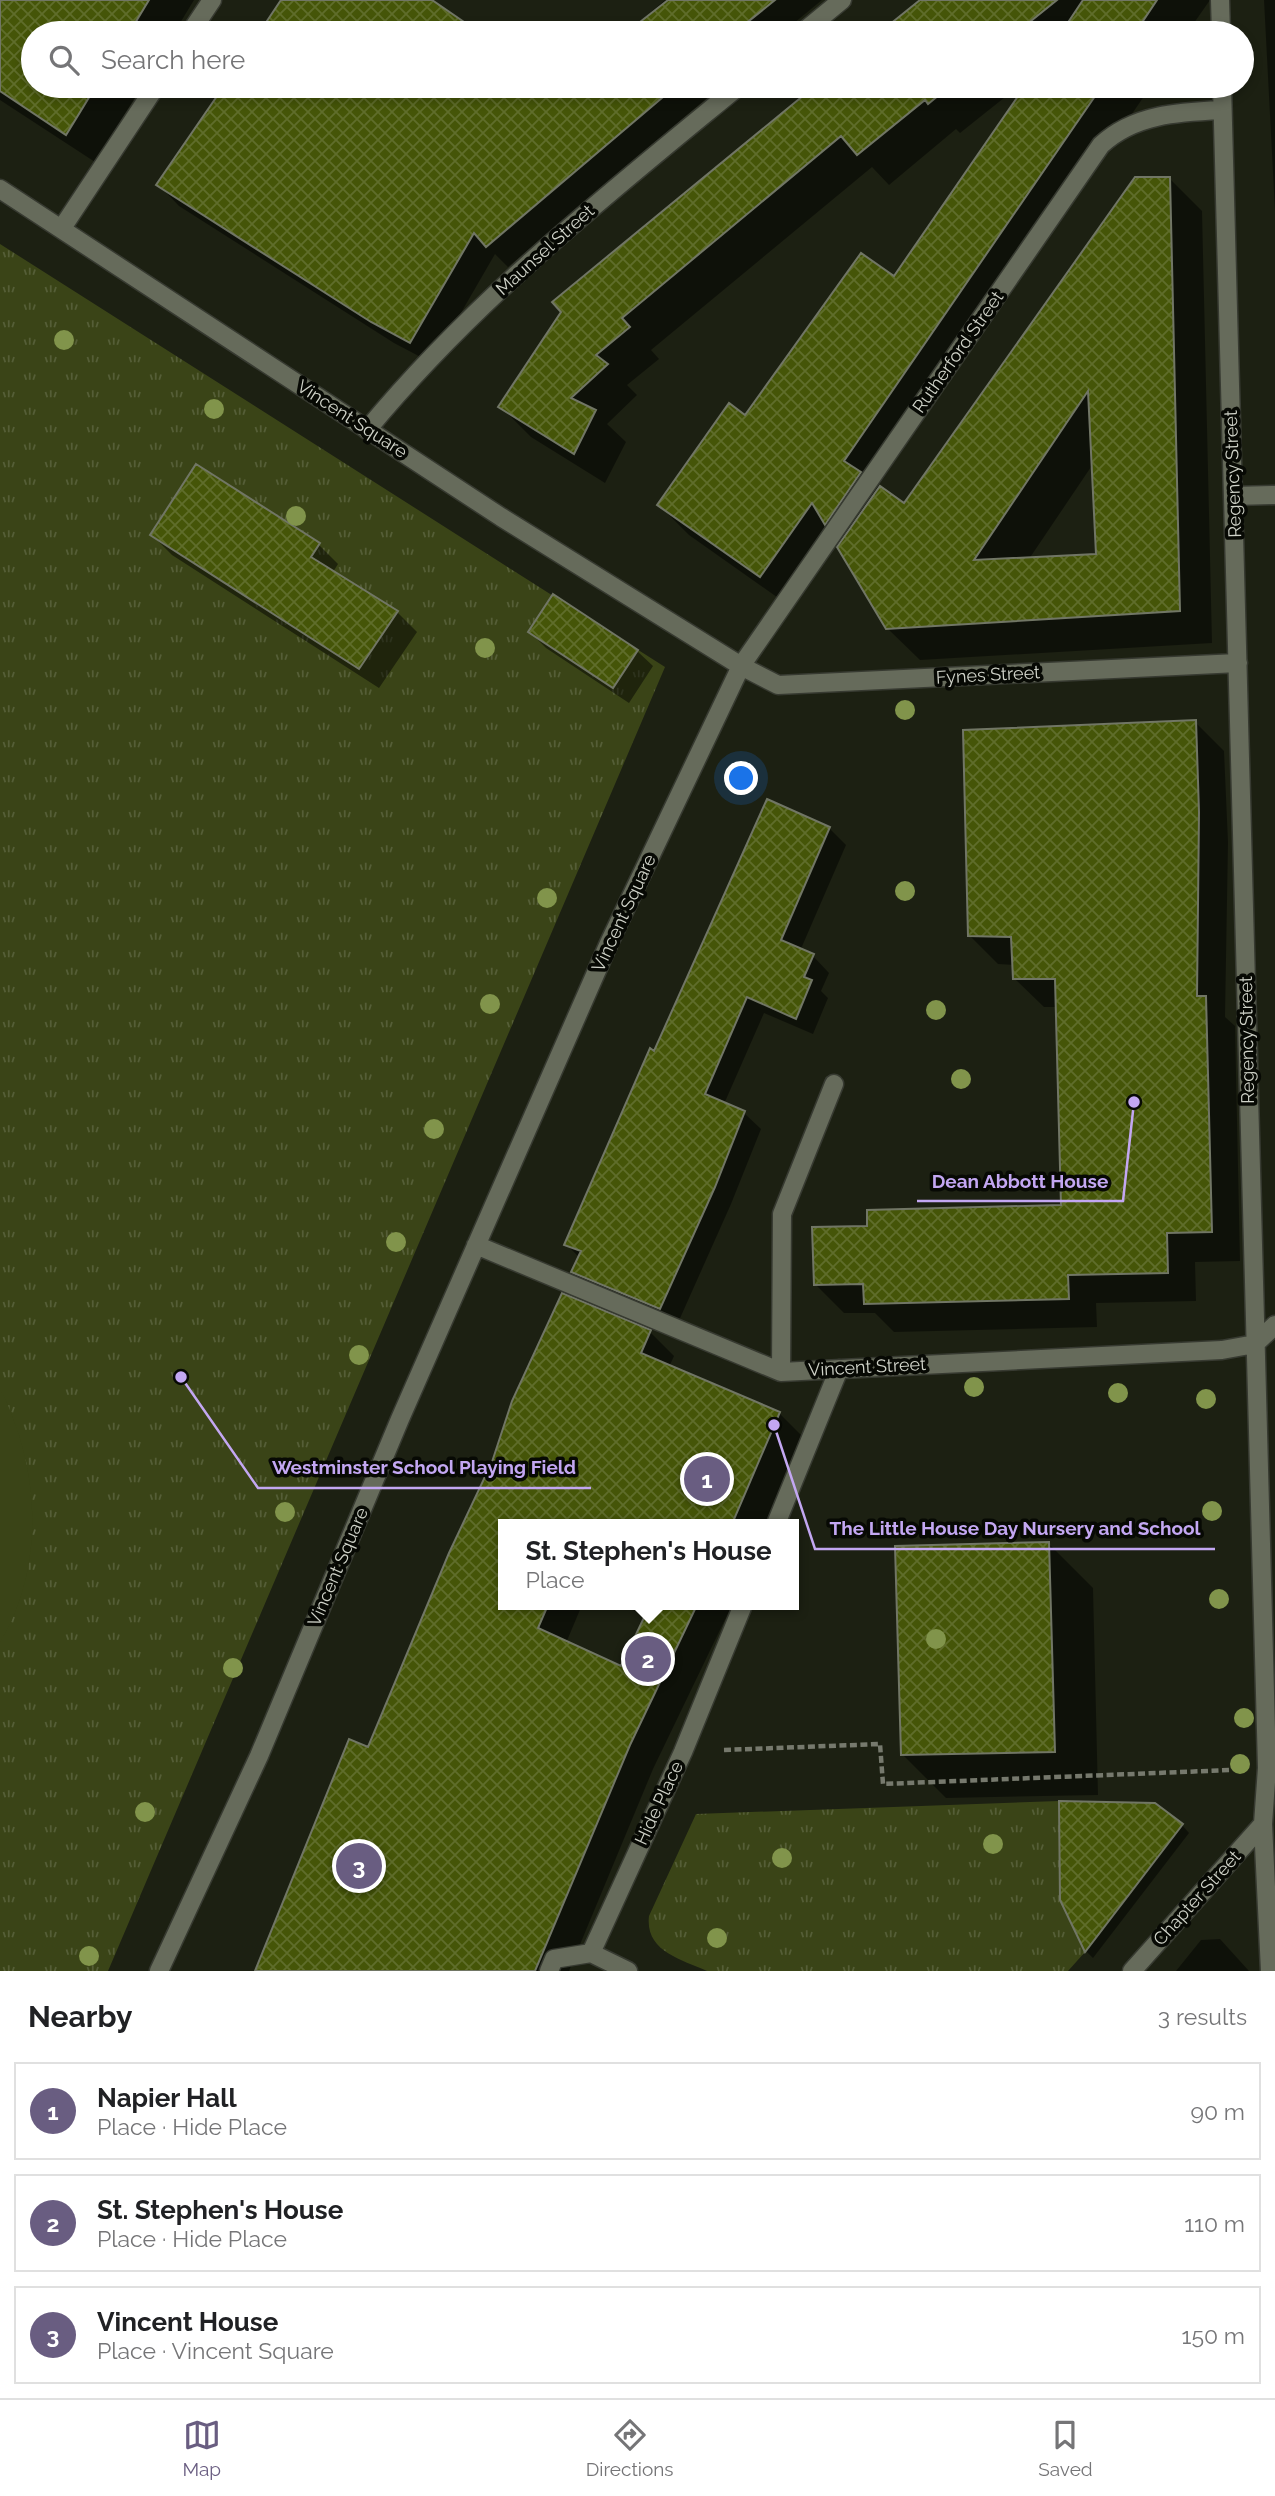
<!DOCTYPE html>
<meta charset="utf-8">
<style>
body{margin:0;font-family:Raleway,sans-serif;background:#f6f6f6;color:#202124}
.you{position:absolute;left:742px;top:779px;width:24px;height:24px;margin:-18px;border:5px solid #fff;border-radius:50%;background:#1a73e8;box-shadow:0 0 0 10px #1a73e833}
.badge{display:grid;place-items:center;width:46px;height:46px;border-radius:50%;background:#695d81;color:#fff;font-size:23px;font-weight:700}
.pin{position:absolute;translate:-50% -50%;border:4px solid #fff;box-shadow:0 2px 7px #0006}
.popup{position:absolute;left:498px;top:1519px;width:301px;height:91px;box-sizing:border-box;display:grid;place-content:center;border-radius:0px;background:#fff;filter:drop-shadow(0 2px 5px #0005);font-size:23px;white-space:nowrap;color:#757577}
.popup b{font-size:26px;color:#202124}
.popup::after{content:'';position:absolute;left:50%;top:100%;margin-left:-14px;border:14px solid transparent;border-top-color:#fff}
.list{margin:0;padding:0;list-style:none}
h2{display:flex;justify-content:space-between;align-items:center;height:91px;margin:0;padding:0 28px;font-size:30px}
h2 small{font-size:23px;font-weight:400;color:#757577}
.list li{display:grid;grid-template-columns:46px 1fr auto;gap:21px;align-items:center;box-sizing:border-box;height:98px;margin:0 14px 14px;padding:0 14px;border:2px solid #e0e0e0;border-radius:0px}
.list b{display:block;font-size:26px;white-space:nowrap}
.list p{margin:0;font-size:23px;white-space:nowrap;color:#757577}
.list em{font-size:23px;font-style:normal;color:#757577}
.icon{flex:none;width:38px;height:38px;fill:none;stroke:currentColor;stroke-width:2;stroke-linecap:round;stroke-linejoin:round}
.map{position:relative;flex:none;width:1275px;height:1971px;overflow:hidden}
.search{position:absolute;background:#fff;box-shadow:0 4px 10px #0003;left:21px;right:21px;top:21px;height:77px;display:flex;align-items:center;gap:18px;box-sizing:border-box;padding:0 24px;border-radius:38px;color:#757577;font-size:26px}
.sheet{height:427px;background:#fff}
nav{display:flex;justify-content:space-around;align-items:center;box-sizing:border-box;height:98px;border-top:2px solid #e0e0e0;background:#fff;font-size:19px;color:#757577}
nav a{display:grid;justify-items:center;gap:4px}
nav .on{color:#695d81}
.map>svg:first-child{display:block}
</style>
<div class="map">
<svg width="1275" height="1971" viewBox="0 0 1275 1971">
<defs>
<pattern id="grass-tufts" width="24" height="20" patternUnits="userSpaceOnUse" patternTransform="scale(1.75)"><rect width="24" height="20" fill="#3a4417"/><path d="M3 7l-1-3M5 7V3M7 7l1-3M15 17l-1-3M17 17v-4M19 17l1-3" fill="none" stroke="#555e37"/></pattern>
<pattern id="building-cross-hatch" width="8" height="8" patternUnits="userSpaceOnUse" patternTransform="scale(1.75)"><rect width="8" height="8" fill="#455508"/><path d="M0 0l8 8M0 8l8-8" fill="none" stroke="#5f6d2b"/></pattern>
</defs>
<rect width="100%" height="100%" fill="#1c2012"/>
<!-- grass -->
<path fill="url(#grass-tufts)" d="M0 244 665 667 108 1971H0Z
M1059 1801 1060 1900 1085 1952 1068 1971H707C680 1959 645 1951 649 1916L696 1814Z"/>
<!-- pitch -->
<path fill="#3a4417" d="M0 1390C7 1400 11 1413 15 1424 41 1493 39 1579 0 1642Z"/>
<!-- shadow -->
<path fill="#0007" fill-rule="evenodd" d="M0 0H194L174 33H33V86H142L95 162 0 100Z
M285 0H429L477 33H262Z
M665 0H822L782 33H626Z
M921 0H1210L1187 33H880Z
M1264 0H1275V211Z
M226 86H721L508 267 495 254 432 363 394 343 179 206 158 184Z
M817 86H1019L960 133 956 129 889 185 872 167 651 350 659 359 627 385 637 395 607 424 626 442 605 483 531 437 500 406 563 312 555 302Z
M1027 86H1151L878 486 904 505 1170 179 1202 211 1212 643 920 660 887 628 840 537 791 607 689 535 659 505 746 418 895 278ZM1093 464 1098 556 1029 559Z
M152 535 318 544 338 564 333 572 397 612 417 632 379 688 172 555Z
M530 632 637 651 653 666 629 703 546 648Z
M1195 722 1224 751 1228 842 1225 1017 1235 1026 1240 1261 1195 1262 1196 1301 1096 1303 1097 1327 894 1332 875 1313H844L815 1284 869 1228 1063 1207 1058 1007H1044L1015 979 1014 965 998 964 970 936Z
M829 828 846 845 800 951 813 956 829 973 821 991 828 998 813 1034 764 1013 724 1104 744 1113 761 1129 731 1204 677 1325 590 1289 573 1272 580 1258 566 1244 655 1053Z
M650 1332 674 1356 669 1367 779 1413 803 1437 766 1524H503V1605H582L566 1643 622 1669 651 1605H732L653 1769 569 1971H256L368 1750 450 1554Z
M1049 1544 1093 1588 1098 1795 946 1798 902 1754Z
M1182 1825 1189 1833 1093 1958 1086 1951 1061 1899Z
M1220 1939 1249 1971H1176L1201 1940Z"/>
<!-- building -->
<path fill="url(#building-cross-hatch)" stroke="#717665" stroke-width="2" fill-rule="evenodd" d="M0 0H149L129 33H33V86H96L66 135 0 91Z
M281 0H432L480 33H259Z
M668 0H775L734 33H626Z
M920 0H1057L1016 33H879Z
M1083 0H1157L1135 33H1061Z
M224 86H556L557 88 561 86H676L486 247 474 233 410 343 371 322 156 185Z
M815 86H950L928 104 925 100 857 155 841 136 622 318 630 327 596 355 608 364 571 398 596 410 574 454 498 407 561 312 552 302Z
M1025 86H1102L844 461 861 472 825 525 812 503 760 577 657 505 729 403 745 415 861 253 894 276Z
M1135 177H1170L1180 611 886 629 837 547 880 486 904 503ZM1088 391 1096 554 974 560Z
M196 464 320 543 311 557 398 611 359 669 150 535Z
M553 594 638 650 613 688 528 632Z
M1196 720 1199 812 1197 996H1206L1212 1232 1167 1233 1168 1273 1068 1275 1069 1299 864 1304 863 1284 814 1285 812 1227 867 1226V1210L1061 1205 1055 979H1013L1011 937 968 936 963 730Z
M767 799 830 827 781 940 814 954 804 977 812 980 796 1019 747 997 705 1094 745 1111 715 1187 660 1309 571 1272 581 1251 564 1245 650 1048 654 1051Z
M562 1293 651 1330 641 1353 780 1412 732 1524H503V1605H548L538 1628 621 1666 650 1605H697L630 1745 535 1971H255L349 1739 368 1747 449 1553 492 1462 512 1401Z
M1049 1542 1055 1752 901 1755 895 1546Z
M1059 1801 1155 1803 1183 1824 1085 1952 1060 1900Z"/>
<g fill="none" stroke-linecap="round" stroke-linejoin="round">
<defs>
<path id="minor" d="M1220 0 1221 33
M190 33 212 0
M802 33 842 0
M1222 86 1267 1768 1263 1824 1270 1971
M0 189 501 517 741 666 778 685 1238 663
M62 228 156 86
M367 430C475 299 609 193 739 86
M1234 496 1275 495
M476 1245 781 1372 1222 1350 1255 1344 1275 1325
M781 1372 782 1214 834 1084
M776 1524 839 1369
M591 1953 628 1971
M159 1971 259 1756 400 1419 609 943 741 666 1101 145C1134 114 1179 112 1222 110
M549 1971 554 1959 591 1953 683 1752 743 1605
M1132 1971 1263 1824"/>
</defs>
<!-- minor casing -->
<use href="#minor" stroke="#373a31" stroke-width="21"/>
<!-- path -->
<path stroke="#76796d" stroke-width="4.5" stroke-dasharray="7 3.5" stroke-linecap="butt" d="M724 1750 880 1744 883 1784 1231 1770"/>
<!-- minor -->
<use href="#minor" stroke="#666b5b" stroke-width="18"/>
</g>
<!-- trees -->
<g fill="#81944b">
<circle cx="64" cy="340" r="10"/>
<circle cx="214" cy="409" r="10"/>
<circle cx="296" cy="516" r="10"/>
<circle cx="485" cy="648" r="10"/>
<circle cx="905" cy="710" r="10"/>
<circle cx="905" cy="891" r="10"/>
<circle cx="547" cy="898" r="10"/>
<circle cx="490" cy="1004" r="10"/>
<circle cx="936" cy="1010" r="10"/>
<circle cx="961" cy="1079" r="10"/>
<circle cx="434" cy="1129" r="10"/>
<circle cx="396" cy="1242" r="10"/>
<circle cx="359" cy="1355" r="10"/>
<circle cx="974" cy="1387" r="10"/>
<circle cx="1118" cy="1393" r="10"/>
<circle cx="1206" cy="1399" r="10"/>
<circle cx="1212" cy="1511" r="10"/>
<circle cx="285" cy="1512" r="10"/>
<circle cx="1219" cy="1599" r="10"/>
<circle cx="936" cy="1639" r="10"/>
<circle cx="233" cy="1668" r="10"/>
<circle cx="1244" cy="1718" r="10"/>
<circle cx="1240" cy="1764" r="10"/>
<circle cx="145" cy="1812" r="10"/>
<circle cx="993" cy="1844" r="10"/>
<circle cx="782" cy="1858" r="10"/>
<circle cx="717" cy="1938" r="10"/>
<circle cx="89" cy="1956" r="10"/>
</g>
<g text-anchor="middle" stroke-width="7" stroke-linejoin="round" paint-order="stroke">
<!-- street labels -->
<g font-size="18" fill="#d0d3c9" stroke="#070904">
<text transform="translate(545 250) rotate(-42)" y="6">Maunsel Street</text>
<text transform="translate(958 352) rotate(-55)" y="6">Rutherford Street</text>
<text transform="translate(352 419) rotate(33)" y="6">Vincent Square</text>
<text transform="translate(1233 474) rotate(-92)" y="6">Regency Street</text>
<text transform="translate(988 675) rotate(-3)" y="6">Fynes Street</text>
<text transform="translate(624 913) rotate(-65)" y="6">Vincent Square</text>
<text transform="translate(1247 1040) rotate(-91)" y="6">Regency Street</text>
<text transform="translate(867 1367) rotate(-3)" y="6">Vincent Street</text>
<text transform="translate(338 1567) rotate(-67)" y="6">Vincent Square</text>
<text transform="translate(659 1803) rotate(-65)" y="6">Hide Place</text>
<text transform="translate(1197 1898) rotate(-48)" y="6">Chapter Street</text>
</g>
</g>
<!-- callouts -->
<path fill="none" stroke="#c3a7f2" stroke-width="2.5" d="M1134 1102L1123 1201H917M181 1377L258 1488H591M774 1425L815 1549H1215"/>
<g fill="#c3a7f2" stroke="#070904" stroke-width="2.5">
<circle cx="1134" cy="1102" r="7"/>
<circle cx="181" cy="1377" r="7"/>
<circle cx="774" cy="1425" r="7"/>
</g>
<g font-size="19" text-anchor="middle" font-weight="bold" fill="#c3a7f2" stroke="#070904" stroke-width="7" stroke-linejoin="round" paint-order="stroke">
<text x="1020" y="1188">Dean Abbott House</text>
<text x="424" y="1474">Westminster School Playing Field</text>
<text x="1015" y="1535">The Little House Day Nursery and School</text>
</g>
</svg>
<div class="you"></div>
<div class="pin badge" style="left:707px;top:1479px">1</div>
<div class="pin badge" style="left:648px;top:1659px">2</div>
<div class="popup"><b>St. Stephen's House</b>Place</div>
<div class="pin badge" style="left:359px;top:1866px">3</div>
<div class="search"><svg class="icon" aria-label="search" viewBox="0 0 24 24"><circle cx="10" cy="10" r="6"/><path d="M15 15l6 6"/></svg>Search here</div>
</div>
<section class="sheet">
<h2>Nearby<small>3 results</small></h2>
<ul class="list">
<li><span class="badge">1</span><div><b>Napier Hall</b><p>Place · Hide Place</p></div><em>90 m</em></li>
<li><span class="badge">2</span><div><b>St. Stephen's House</b><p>Place · Hide Place</p></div><em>110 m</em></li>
<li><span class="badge">3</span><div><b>Vincent House</b><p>Place · Vincent Square</p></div><em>150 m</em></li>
</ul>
</section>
<nav>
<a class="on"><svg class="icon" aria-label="map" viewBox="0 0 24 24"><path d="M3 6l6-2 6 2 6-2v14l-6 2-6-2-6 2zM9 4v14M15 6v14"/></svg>Map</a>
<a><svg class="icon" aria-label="directions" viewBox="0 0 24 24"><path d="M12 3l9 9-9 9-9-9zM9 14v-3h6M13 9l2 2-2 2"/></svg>Directions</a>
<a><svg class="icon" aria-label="saved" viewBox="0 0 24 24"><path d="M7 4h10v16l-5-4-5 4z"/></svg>Saved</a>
</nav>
